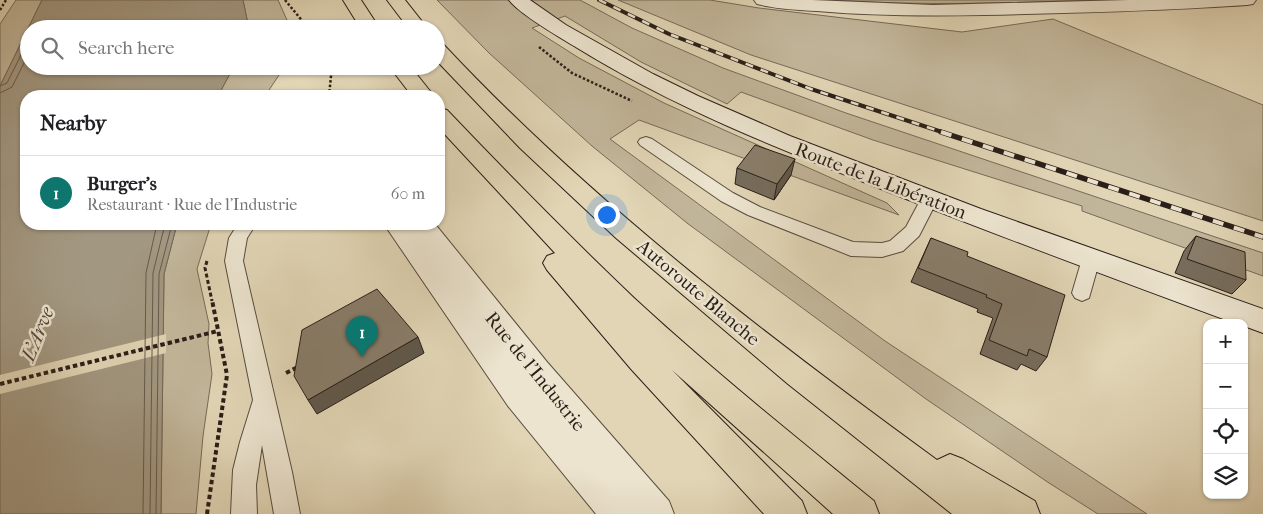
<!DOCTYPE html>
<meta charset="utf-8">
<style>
body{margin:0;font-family:"IM FELL French Canon",serif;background:#f6f6f6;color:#202124}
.controls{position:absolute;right:15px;bottom:15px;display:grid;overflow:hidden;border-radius:10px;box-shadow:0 1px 4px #0004}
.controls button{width:45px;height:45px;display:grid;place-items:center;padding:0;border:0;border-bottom:1px solid #e0e0e0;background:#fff;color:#202124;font:25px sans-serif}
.you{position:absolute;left:606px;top:214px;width:18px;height:18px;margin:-12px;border:4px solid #fff;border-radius:50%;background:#1a73e8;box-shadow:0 0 0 8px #1a73e833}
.badge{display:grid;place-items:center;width:32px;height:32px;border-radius:50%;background:#0f766e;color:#fff;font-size:16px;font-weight:700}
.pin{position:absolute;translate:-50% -41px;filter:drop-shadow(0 1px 2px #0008)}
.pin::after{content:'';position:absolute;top:26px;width:18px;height:15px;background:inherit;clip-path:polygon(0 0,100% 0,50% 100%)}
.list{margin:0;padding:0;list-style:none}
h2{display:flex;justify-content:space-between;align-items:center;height:65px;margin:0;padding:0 20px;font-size:21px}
h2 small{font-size:16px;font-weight:400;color:#757577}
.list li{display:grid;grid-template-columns:32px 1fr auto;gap:15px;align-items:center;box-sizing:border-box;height:75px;padding:0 20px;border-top:1px solid #e0e0e0}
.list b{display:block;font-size:19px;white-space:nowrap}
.list p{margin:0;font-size:16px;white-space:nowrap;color:#757577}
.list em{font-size:16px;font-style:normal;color:#757577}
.icon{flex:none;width:28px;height:28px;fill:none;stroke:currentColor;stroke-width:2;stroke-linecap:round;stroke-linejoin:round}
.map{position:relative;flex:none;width:1263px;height:514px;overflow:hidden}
.search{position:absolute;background:#fff;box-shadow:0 1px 4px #0004;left:20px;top:20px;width:425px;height:55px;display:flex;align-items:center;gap:12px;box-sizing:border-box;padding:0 18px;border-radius:28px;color:#757577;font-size:19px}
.panel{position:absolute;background:#fff;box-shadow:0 1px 4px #0004;left:20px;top:90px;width:425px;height:140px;border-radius:20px}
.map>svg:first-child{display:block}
</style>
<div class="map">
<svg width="1263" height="514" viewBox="0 0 1263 514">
<rect width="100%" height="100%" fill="#e1d5b5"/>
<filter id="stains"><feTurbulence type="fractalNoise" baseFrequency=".004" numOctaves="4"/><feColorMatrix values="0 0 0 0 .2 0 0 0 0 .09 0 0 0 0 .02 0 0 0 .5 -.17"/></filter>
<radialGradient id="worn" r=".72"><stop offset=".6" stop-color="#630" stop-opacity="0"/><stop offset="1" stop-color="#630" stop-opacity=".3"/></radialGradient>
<!-- green -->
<path fill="#c2b69a" stroke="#766a59" d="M16 0H42L0 86V24Z
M243 0H278L291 29H249Z
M437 0H580L632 28 723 68 846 113 1263 253V276L1082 211V206L873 140 741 92 727 104 641 62 565 16 532 28 579 58 664 103 887 203 899 215 639 120 610 139 885 341 1147 514H1098L1049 483 926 399 687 223 592 146 489 53Z
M618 0H710L759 8 962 32 1053 19 1263 105V221L751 55Z
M832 0H1095C1007 3 920 6 832 0Z
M234 66H285L265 96H218Z
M177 224H211L197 269 209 324 208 343 212 374 203 436 196 514H161L164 274Z"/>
<!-- water -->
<path fill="#a29780" stroke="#726756" d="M42 0H243L249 29H29V66H234L218 96H26V224H177L164 274 161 514H0V86Z"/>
<!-- pier -->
<path fill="#e1d5b5" d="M166 334V353L0 394V375Z"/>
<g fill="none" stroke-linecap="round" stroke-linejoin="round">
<!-- shore -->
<path stroke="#665a4c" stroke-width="1" d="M0 86 7 83 29 39
M0 93 12 87 29 53
M143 514 146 273 157 224
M150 514 153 273 165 224
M156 514 159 274 172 224"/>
<defs>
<path id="service" d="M646 137 652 139 733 193 760 207 853 242 882 243 890 241 906 227 923 195 929 193 935 195 938 199 919 236 903 251 882 257 851 256 748 215 721 201 640 145 638 142 640 139Z
M238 224H256L247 238 243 261 292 472 300 514H274L262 445 256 485 257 514H231L233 470 240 442 253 400 225 261 229 238Z
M1091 252 1098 254 1100 259 1089 298 1082 301 1075 298 1072 293 1082 259 1084 254Z"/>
<path id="minor" d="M384 224H435L547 362 669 501 674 514H596L508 406Z"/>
<path id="tertiary" d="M754 0H812L933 5 1129 0H1256L1253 4 1247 5C1160 11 1072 13 984 15 929 16 873 16 817 11 797 10 776 9 757 4Z"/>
<path id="secondary" d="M509 0H530L566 25 653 74 698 96 790 136 981 209 1263 309V333L1244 326V323H1234C1118 280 1001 237 886 191 779 149 672 107 574 46 559 37 518 13 509 0Z"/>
<path id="motorway" d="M343 0H361L380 29H361Z
M387 0H405L428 29H409Z
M436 42 443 44C588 199 765 335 937 460L950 454 963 459 1035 501 1040 514H952L788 384 616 238 520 148 436 60Z
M389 66H410L434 96H412Z
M439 108 447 110C508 174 570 237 634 298 711 369 793 435 874 501L879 514H833L672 370 802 501 807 514H764L631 369 547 270 543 263 547 256 555 253 439 128Z"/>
</defs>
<!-- service casing -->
<use href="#service" stroke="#574c3f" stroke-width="2"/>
<!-- minor casing -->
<use href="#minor" stroke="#574c3f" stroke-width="2"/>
<!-- tertiary casing -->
<use href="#tertiary" stroke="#574c3f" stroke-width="2"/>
<!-- secondary casing -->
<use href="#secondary" stroke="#291e18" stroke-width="2"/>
<!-- motorway casing -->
<use href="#motorway" stroke="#291e18" stroke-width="2"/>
<!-- path-far2 -->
<path stroke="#291e18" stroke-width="2.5" stroke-dasharray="2.5 2" stroke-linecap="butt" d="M285 0 309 29
M0 10 6 0
M539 47 572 73 632 101
M329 96 332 66"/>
<!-- path-far1 -->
<path stroke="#291e18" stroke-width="3" stroke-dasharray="4 2.5" stroke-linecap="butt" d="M207 261 205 268 212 301"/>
<!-- path -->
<path stroke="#291e18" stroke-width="4" stroke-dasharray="4.5 3" stroke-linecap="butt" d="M286 373 298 367
M0 384 218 331
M207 514 227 375 212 300"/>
<!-- service -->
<use href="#service" fill="#ece4cf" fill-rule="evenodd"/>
<!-- minor -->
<use href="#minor" fill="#ece4cf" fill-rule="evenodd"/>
<!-- tertiary -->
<use href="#tertiary" fill="#ece4cf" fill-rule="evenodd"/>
<!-- secondary -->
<use href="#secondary" fill="#ece4cf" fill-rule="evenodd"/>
<!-- motorway -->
<use href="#motorway" fill="#e1d5b5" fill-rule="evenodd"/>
<defs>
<path id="rail-far1" d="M599 0 669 34 811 89 945 133"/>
<path id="rail" d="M941 132 1263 237"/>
</defs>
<!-- rail-far1 casing -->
<use href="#rail-far1" stroke="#291e18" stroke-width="4"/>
<!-- rail casing -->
<use href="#rail" stroke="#291e18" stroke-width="5.5"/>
<!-- rail-far1 -->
<use href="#rail-far1" stroke="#ece4cf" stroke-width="2.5" stroke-dasharray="8" stroke-linecap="butt"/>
<!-- rail -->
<use href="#rail" stroke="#ece4cf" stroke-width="4" stroke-dasharray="11" stroke-linecap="butt"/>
</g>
<!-- wall -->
<path fill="#766c5b" stroke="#291e18" d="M737 168 791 175 774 200 735 184Z
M1196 236 1246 280 1232 294 1175 273 1184 251Z
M931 238 967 256 1047 357 1036 371 1021 364 1017 370 980 354 993 318 977 312 978 309 911 282Z"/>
<!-- shaded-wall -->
<path fill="#60584a" stroke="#291e18" d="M795 159 791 175 774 200 777 184Z
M418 337 424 353 317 414 308 400Z"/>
<!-- building -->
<path fill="#897d6a" stroke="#291e18" d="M755 145 795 159 777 184 737 168Z
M1196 236 1245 252 1246 280 1187 259Z
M931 238 968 252 967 256 1065 295 1047 357 1029 349 1027 356 989 340 1002 304 986 297 987 295 918 268Z
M377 289 418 337 308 400 294 376 302 330Z"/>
<g text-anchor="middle" stroke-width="5" stroke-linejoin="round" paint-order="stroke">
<!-- street labels -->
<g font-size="19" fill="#291e18" stroke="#ece4cf">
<text transform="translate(881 180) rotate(21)" y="7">Route de la Libération</text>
<text transform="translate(699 292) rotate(40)" y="7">Autoroute Blanche</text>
<text transform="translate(536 371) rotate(51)" y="7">Rue de l'Industrie</text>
</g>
<!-- water labels -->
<g font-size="20" font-style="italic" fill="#53483c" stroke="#ece4cf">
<text transform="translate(37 334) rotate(-68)" y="7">L'Arve</text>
</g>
</g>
<rect width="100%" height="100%" filter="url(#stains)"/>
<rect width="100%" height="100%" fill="url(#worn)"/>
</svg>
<div class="controls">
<button>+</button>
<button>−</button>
<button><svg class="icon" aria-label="locate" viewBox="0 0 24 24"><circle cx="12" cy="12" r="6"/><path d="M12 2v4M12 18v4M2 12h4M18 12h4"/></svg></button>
<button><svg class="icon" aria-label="layers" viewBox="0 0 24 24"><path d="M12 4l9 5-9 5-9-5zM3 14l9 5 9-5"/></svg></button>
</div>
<div class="you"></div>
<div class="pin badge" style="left:362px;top:357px">1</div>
<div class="search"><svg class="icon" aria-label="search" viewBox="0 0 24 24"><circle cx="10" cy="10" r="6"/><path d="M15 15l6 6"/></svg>Search here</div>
<section class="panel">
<h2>Nearby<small></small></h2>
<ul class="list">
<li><span class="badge">1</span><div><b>Burger's</b><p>Restaurant · Rue de l'Industrie</p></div><em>60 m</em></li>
</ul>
</section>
</div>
